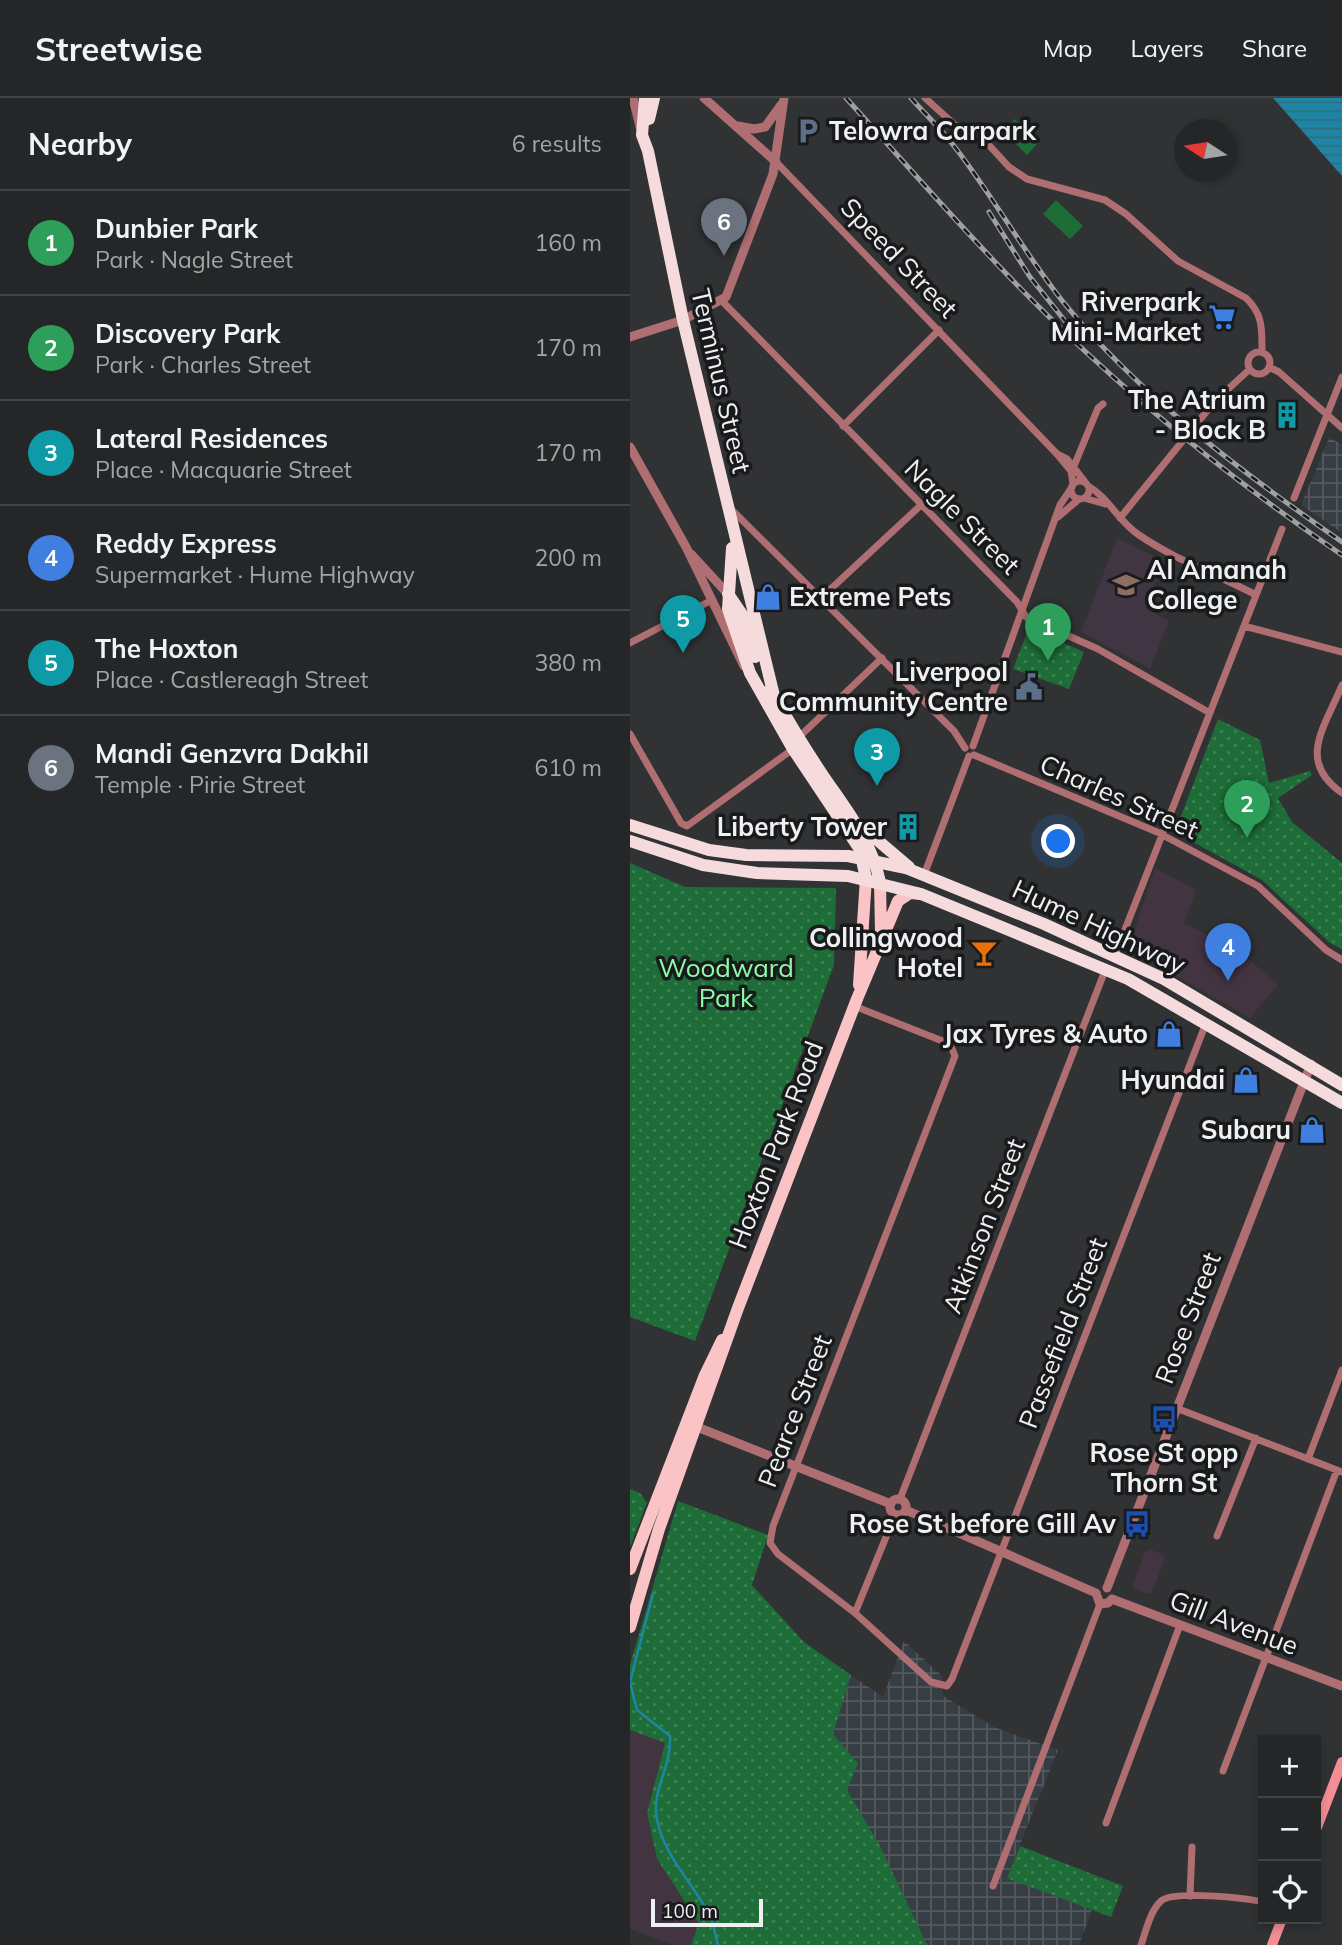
<!DOCTYPE html>
<meta charset="utf-8">
<style>
body{margin:0;font-family:Mulish,sans-serif;background:#2c2e2f;color:#f1f3f6}
.controls{position:absolute;right:21px;bottom:21px;display:grid;overflow:hidden;border-radius:0px;box-shadow:0 4px 10px #0003}
.controls button{width:63px;height:63px;display:grid;place-items:center;padding:0;border:0;border-bottom:2px solid #414344;background:#242627;color:#f1f3f6;font:35px sans-serif}
.compass{position:absolute;left:544px;top:21px;width:63px;height:63px;border-radius:50%;background:#242627;box-shadow:0 4px 10px #0003;rotate:282deg}
.scale{position:absolute;left:21px;bottom:18px;width:112px;box-sizing:border-box;padding-left:7px;border:4px solid #eff0f2;border-top:0;font-size:19px;line-height:24px;white-space:nowrap;color:#eff0f2;-webkit-text-stroke:5px #191a1b;paint-order:stroke}
.you{position:absolute;left:429px;top:744px;width:24px;height:24px;margin:-18px;border:5px solid #fff;border-radius:50%;background:#1a73e8;box-shadow:0 0 0 10px #1a73e833}
.badge{display:grid;place-items:center;width:46px;height:46px;border-radius:50%;background:#db2777;color:#fff;font-size:23px;font-weight:700}
.pin{position:absolute;translate:-50% -58px;filter:drop-shadow(0 2px 4px #0008)}
.pin::after{content:'';position:absolute;top:37px;width:24px;height:21px;background:inherit;clip-path:polygon(0 0,100% 0,50% 100%)}
.list{margin:0;padding:0;list-style:none}
h2{display:flex;justify-content:space-between;align-items:center;height:91px;margin:0;padding:0 28px;font-size:30px}
h2 small{font-size:23px;font-weight:400;color:#a3a5a7}
.list li{display:grid;grid-template-columns:46px 1fr auto;gap:21px;align-items:center;box-sizing:border-box;height:105px;padding:0 28px;border-top:2px solid #414344}
.list b{display:block;font-size:26px;white-space:nowrap}
.list p{margin:0;font-size:23px;white-space:nowrap;color:#a3a5a7}
.list em{font-size:23px;font-style:normal;color:#a3a5a7}
.icon{flex:none;width:38px;height:38px;fill:none;stroke:currentColor;stroke-width:2;stroke-linecap:round;stroke-linejoin:round}
.map{position:relative;flex:none;width:712px;height:1847px;overflow:hidden}
header{display:flex;align-items:center;gap:42px;box-sizing:border-box;height:98px;padding:0 35px;background:#242627;border-bottom:2px solid #414344}
header strong{font-size:33px}
nav{display:flex;gap:38px;margin-inline-start:auto;font-size:24px}
main{display:flex}
aside{flex:1;background:#242627}
.map>svg:first-child{display:block}
</style>
<header>
<strong>Streetwise</strong>
<nav><a>Map</a><a>Layers</a><a>Share</a></nav>
</header>
<main>
<aside>
<h2>Nearby<small>6 results</small></h2>
<ul class="list">
<li><span class="badge" style="background:#2e9e5b">1</span><div><b>Dunbier Park</b><p>Park · Nagle Street</p></div><em>160 m</em></li>
<li><span class="badge" style="background:#2e9e5b">2</span><div><b>Discovery Park</b><p>Park · Charles Street</p></div><em>170 m</em></li>
<li><span class="badge" style="background:#0f9aa8">3</span><div><b>Lateral Residences</b><p>Place · Macquarie Street</p></div><em>170 m</em></li>
<li><span class="badge" style="background:#3f7fe0">4</span><div><b>Reddy Express</b><p>Supermarket · Hume Highway</p></div><em>200 m</em></li>
<li><span class="badge" style="background:#0f9aa8">5</span><div><b>The Hoxton</b><p>Place · Castlereagh Street</p></div><em>380 m</em></li>
<li><span class="badge" style="background:#6b7280">6</span><div><b>Mandi Genzvra Dakhil</b><p>Temple · Pirie Street</p></div><em>610 m</em></li>
</ul>
</aside>
<div class="map">
<svg width="712" height="1847" viewBox="0 0 712 1847">
<defs>
<pattern id="industrial-grid" width="8" height="8" patternUnits="userSpaceOnUse" patternTransform="scale(1.75)"><rect width="8" height="8" fill="#363d43"/><path d="M0 4h8M4 0v8" fill="none" stroke="#53595f"/></pattern>
<pattern id="park-dots" width="8" height="8" patternUnits="userSpaceOnUse" patternTransform="scale(1.75)"><rect width="8" height="8" fill="#1e6d38"/><path d="M2 2h.1M6 6h.1" fill="none" stroke="#3f8255" stroke-width="1.8" stroke-linecap="round"/></pattern>
<pattern id="water-rules" width="6" height="5" patternUnits="userSpaceOnUse" patternTransform="scale(1.75)"><rect width="6" height="5" fill="#1f85a5"/><path d="M0 2.5h6" fill="none" stroke="#2f6d80"/></pattern>
</defs>
<rect width="100%" height="100%" fill="#303234"/>
<!-- commercial -->
<path fill="#433441" d="M525 770 566 792 554 825 586 842 591 837 648 887 620 920 502 853 499 848Z
M520 1451 533 1457 535 1461 522 1494 518 1496 504 1491 503 1486 515 1454Z
M0 1632 35 1645 17 1715 27 1761 70 1825 61 1847H43L0 1831Z"/>
<!-- industrial -->
<path fill="url(#industrial-grid)" d="M699 340 712 346V435L671 407Z
M274 1543 312 1578 313 1598 364 1629 428 1652 377 1779 462 1812 449 1847H295L217 1691 203 1636 221 1577 253 1599Z"/>
<!-- education -->
<path fill="#403543" d="M487 440 533 463 515 510 539 523 520 571 451 534Z"/>
<!-- grass -->
<path fill="#1e6d38" d="M385 21 409 44 397 57 373 33Z
M426 102 453 128 440 141 413 116Z"/>
<!-- park -->
<path fill="url(#park-dots)" d="M402 531 454 554 439 591 383 571 398 532Z
M588 621 630 642 639 685 680 673 682 677 648 700 662 724 712 765V851L700 845 632 782 545 734Z
M0 765 55 789 206 790 204 867 65 1243 0 1219Z
M0 1391 10 1395 17 1405 0 1449Z
M48 1403 138 1437 122 1487 174 1544 221 1577 203 1636 228 1665 217 1692 250 1748 297 1847H61L69 1825 27 1761 17 1715 35 1645 0 1632V1567Z
M390 1748 493 1788 481 1819 377 1780Z"/>
<!-- water -->
<path fill="url(#water-rules)" d="M643 0H712V78Z"/>
<g fill="none" stroke-linecap="round" stroke-linejoin="round">
<!-- stream -->
<path stroke="#1f85a5" stroke-width="2.5" d="M0 1584 7 1612 40 1638C42 1669 21 1692 27 1722 35 1759 62 1784 79 1816 84 1825 85 1837 88 1847
M0 1584 23 1496"/>
<!-- minor -->
<path stroke="#af6e71" stroke-width="7" d="M295 0 325 27 348 35 379 69 397 81 475 102 496 116 548 163 616 200C633 216 632 231 632 254
M146 64 427 356 441 373 443 386
M91 202 387 504 396 519 468 551 580 615
M618 265a11 11 0 1 1 22 0a11 11 0 1 1-22 0Z
M639 269 649 274 712 330
M213 328 309 232
M427 356 437 361 455 384
M444 368 468 310 473 306
M441 392a9 9 0 1 1 18 0a9 9 0 1 1-18 0Z
M458 388C478 399 489 424 509 437 544 461 588 477 626 497
M454 400 475 406
M664 400 712 279
M102 412 324 633 335 650
M428 419 449 401
M490 420 585 303 620 271
M191 500 290 408
M614 528 712 554
M0 545 80 503
M712 587C695 629 666 663 712 695
M0 636 51 725 57 728 163 651
M168 640 252 560
M343 648 430 407 442 389
M344 657 527 734 628 788 696 852 712 862
M294 777 339 658
M485 857 652 431
M224 908 320 946 325 958 143 1428 140 1445 148 1456 225 1515 301 1584 317 1588 322 1581 576 925
M546 1310 712 1374
M678 1361 712 1272
M270 1401 476 870
M587 1438 626 1340
M225 1515 265 1417
M593 1673 707 1372
M476 1725 550 1527
M363 1788 470 1506
M560 1798 562 1749
M511 1847C516 1833 520 1813 531 1803 543 1792 616 1800 633 1804"/>
<!-- tertiary -->
<path stroke="#af6e71" stroke-width="9" d="M3 0 10 29
M74 0 146 64
M108 28 124 31 135 29 151 7
M0 239 53 222 96 199 143 76 154 0
M0 349 56 449 114 568
M61 456 97 495
M67 1329 261 1406
M260 1409a8 8 0 1 1 16 0a8 8 0 1 1-16 0Z
M276 1412 466 1495
M477 1490 681 966
M466 1495 470 1506 478 1505 482 1501
M482 1501 712 1588"/>
<!-- secondary -->
<path stroke="#f58e94" stroke-width="10" d="M686 1732 712 1664
M642 1847 652 1821"/>
<!-- primary -->
<path stroke="#fac3c5" stroke-width="12" d="M250 784 251 834
M229 887 236 780
M0 1471 75 1277 92 1242
M0 1529 29 1431 108 1210 227 901 268 803 280 795 290 796"/>
<!-- trunk -->
<path stroke="#f6dbdc" stroke-width="12" d="M15 0 12 37 18 53 53 222 144 598
M19 21 24 0
M102 450 98 511 120 575 163 651 229 750 236 780
M98 496 113 518 125 559
M140 591C157 621 175 651 194 679 218 714 241 742 250 784
M0 727 79 752 116 757 218 758 276 770 414 826 534 881 712 987
M232 729 279 769
M0 743 73 767 127 775 218 778 291 796 498 881 712 1005"/>
<defs>
<path id="rail" d="M216 0C277 67 336 136 400 200 495 296 601 381 712 457
M281 0C295 16 311 31 324 48 363 98 394 155 434 205 509 297 614 376 712 444
M359 114 400 179 435 223"/>
</defs>
<!-- rail casing -->
<use href="#rail" stroke="#9fa0a2" stroke-width="5"/>
<!-- rail -->
<use href="#rail" stroke="#191a1b" stroke-width="2.5" stroke-dasharray="8" stroke-linecap="butt"/>
</g>
<!-- icons -->
<defs>
<symbol id="parking-bare" viewBox="-9 -9 18 18"><path d="M-3.5-5.5H1a3.5 3.5 0 0 1 0 7H-1V5.5H-3.5ZM-1-3.4V-.6H.8a1.4 1.4 0 0 0 0-2.8Z" fill="#5c6f8a" stroke="#191a1b" stroke-width="2.5" paint-order="stroke"/></symbol>
<symbol id="supermarket-bare" viewBox="-9 -9 18 18"><path d="M-6-5.5h2.5l.6 2H6L4.5 2H-2.5L-4.4-4H-6ZM-1.5 3.2a1.3 1.3 0 1 0 .1 0ZM3 3.2a1.3 1.3 0 1 0 .1 0Z" fill="#3f7fe0" stroke="#191a1b" stroke-width="2.5" paint-order="stroke"/></symbol>
<symbol id="building-bare" viewBox="-9 -9 18 18"><path d="M-4-6H4V6H1V3H-1V6H-4ZM-2.5-4.3h1.7v1.8h-1.7ZM.8-4.3h1.7v1.8H.8ZM-2.5-1h1.7V.8h-1.7ZM.8-1h1.7V.8H.8Z" fill="#0f9aa8" stroke="#191a1b" stroke-width="2.5" paint-order="stroke"/></symbol>
<symbol id="school-bare" viewBox="-9 -9 18 18"><path d="M0-5L7-2L0 1L-7-2ZM-4 1L0 2.5L4 1V4Q0 6-4 4Z" fill="#8d6e63" stroke="#191a1b" stroke-width="2.5" paint-order="stroke"/></symbol>
<symbol id="shop-bare" viewBox="-9 -9 18 18"><path d="M-5-2.5h2.3a2.7 3.5 0 0 1 5.4 0H5L5.5 6h-11ZM-1.5-2.5h3a1.5 2.3 0 0 0-3 0Z" fill="#3f7fe0" stroke="#191a1b" stroke-width="2.5" paint-order="stroke"/></symbol>
<symbol id="civic-bare" viewBox="-9 -9 18 18"><path d="M-.6-6.5H3V-4.5H.6V-3L4-1V1h2V6H-6V1h2V-1L-.6-3ZM-1.2 2.5V6h2.4V2.5Z" fill="#5c6f8a" stroke="#191a1b" stroke-width="2.5" paint-order="stroke"/></symbol>
<symbol id="bar-bare" viewBox="-9 -9 18 18"><path d="M-6-5H6L.8 .8V4.5H3.5V6h-7V4.5H-.8V.8Z" fill="#e8710a" stroke="#191a1b" stroke-width="2.5" paint-order="stroke"/></symbol>
<symbol id="bus-bare" viewBox="-9 -9 18 18"><path d="M-5-6H5V4H4V6H2V4H-2V6H-4V4H-5ZM-3.5-4V0h7V-4ZM-3.5 1.2v1.5H-2V1.2ZM2 1.2v1.5H3.5V1.2Z" fill="#1a4fb4" stroke="#191a1b" stroke-width="2.5" paint-order="stroke"/></symbol>
</defs>
<g fill-rule="evenodd">
<use href="#parking-bare" x="159" y="14" width="38" height="38"/>
<use href="#supermarket-bare" x="573" y="200" width="38" height="38"/>
<use href="#building-bare" x="638" y="298" width="38" height="38"/>
<use href="#school-bare" x="477" y="468" width="38" height="38"/>
<use href="#shop-bare" x="119" y="480" width="38" height="38"/>
<use href="#civic-bare" x="380" y="570" width="38" height="38"/>
<use href="#building-bare" x="259" y="710" width="38" height="38"/>
<use href="#bar-bare" x="335" y="836" width="38" height="38"/>
<use href="#shop-bare" x="520" y="917" width="38" height="38"/>
<use href="#shop-bare" x="597" y="963" width="38" height="38"/>
<use href="#shop-bare" x="663" y="1013" width="38" height="38"/>
<use href="#bus-bare" x="515" y="1302" width="38" height="38"/>
<use href="#bus-bare" x="488" y="1407" width="38" height="38"/>
</g>
<g text-anchor="middle" stroke-width="7" stroke-linejoin="round" paint-order="stroke">
<!-- poi labels -->
<g font-size="26" font-weight="bold" fill="#eff0f2" stroke="#191a1b" text-anchor="end">
<text x="199" y="42" text-anchor="start">Telowra Carpark</text>
<text x="571" y="213">Riverpark<tspan x="571" dy="30">Mini-Market</tspan></text>
<text x="636" y="311">The Atrium<tspan x="636" dy="30">- Block B</tspan></text>
<text x="517" y="481" text-anchor="start">Al Amanah<tspan x="517" dy="30">College</tspan></text>
<text x="159" y="508" text-anchor="start">Extreme Pets</text>
<text x="378" y="583">Liverpool<tspan x="378" dy="30">Community Centre</tspan></text>
<text x="257" y="738">Liberty Tower</text>
<text x="333" y="849">Collingwood<tspan x="333" dy="30">Hotel</tspan></text>
<text x="518" y="945">Jax Tyres &amp; Auto</text>
<text x="595" y="991">Hyundai</text>
<text x="661" y="1041">Subaru</text>
<text x="534" y="1364" text-anchor="middle">Rose St opp<tspan x="534" dy="30">Thorn St</tspan></text>
<text x="486" y="1435">Rose St before Gill Av</text>
</g>
<!-- street labels -->
<g font-size="26" fill="#eff0f2" stroke="#191a1b">
<text transform="translate(269 160) rotate(46)" y="9">Speed Street</text>
<text transform="translate(91 283) rotate(77)" y="9">Terminus Street</text>
<text transform="translate(332 419) rotate(45)" y="9">Nagle Street</text>
<text transform="translate(489 699) rotate(24)" y="9">Charles Street</text>
<text transform="translate(469 829) rotate(25)" y="9">Hume Highway</text>
<text transform="translate(146 1047) rotate(-69)" y="9">Hoxton Park Road</text>
<text transform="translate(354 1128) rotate(-69)" y="9">Atkinson Street</text>
<text transform="translate(558 1220) rotate(-69)" y="9">Rose Street</text>
<text transform="translate(433 1235) rotate(-69)" y="9">Passefield Street</text>
<text transform="translate(165 1313) rotate(-69)" y="9">Pearce Street</text>
<text transform="translate(604 1525) rotate(21)" y="9">Gill Avenue</text>
</g>
<!-- park labels -->
<g font-size="26" fill="#8bfba6" stroke="#191a1b">
<text x="96" y="879">Woodward<tspan x="96" dy="30">Park</tspan></text>
</g>
</g>
</svg>
<div class="controls">
<button>+</button>
<button>−</button>
<button><svg class="icon" aria-label="locate" viewBox="0 0 24 24"><circle cx="12" cy="12" r="6"/><path d="M12 2v4M12 18v4M2 12h4M18 12h4"/></svg></button>
</div>
<svg class="compass" viewBox="-18 -18 36 36"><path d="M0-13l5 13h-10z" fill="#e53935"/><path d="M0 13l5-13h-10z" fill="#a3a5a7"/></svg>
<div class="scale">100 m</div>
<div class="you"></div>
<div class="pin badge" style="left:418px;top:563px;background:#2e9e5b">1</div>
<div class="pin badge" style="left:617px;top:740px;background:#2e9e5b">2</div>
<div class="pin badge" style="left:247px;top:688px;background:#0f9aa8">3</div>
<div class="pin badge" style="left:598px;top:883px;background:#3f7fe0">4</div>
<div class="pin badge" style="left:53px;top:555px;background:#0f9aa8">5</div>
<div class="pin badge" style="left:94px;top:158px;background:#6b7280">6</div>
</div>
</main>
